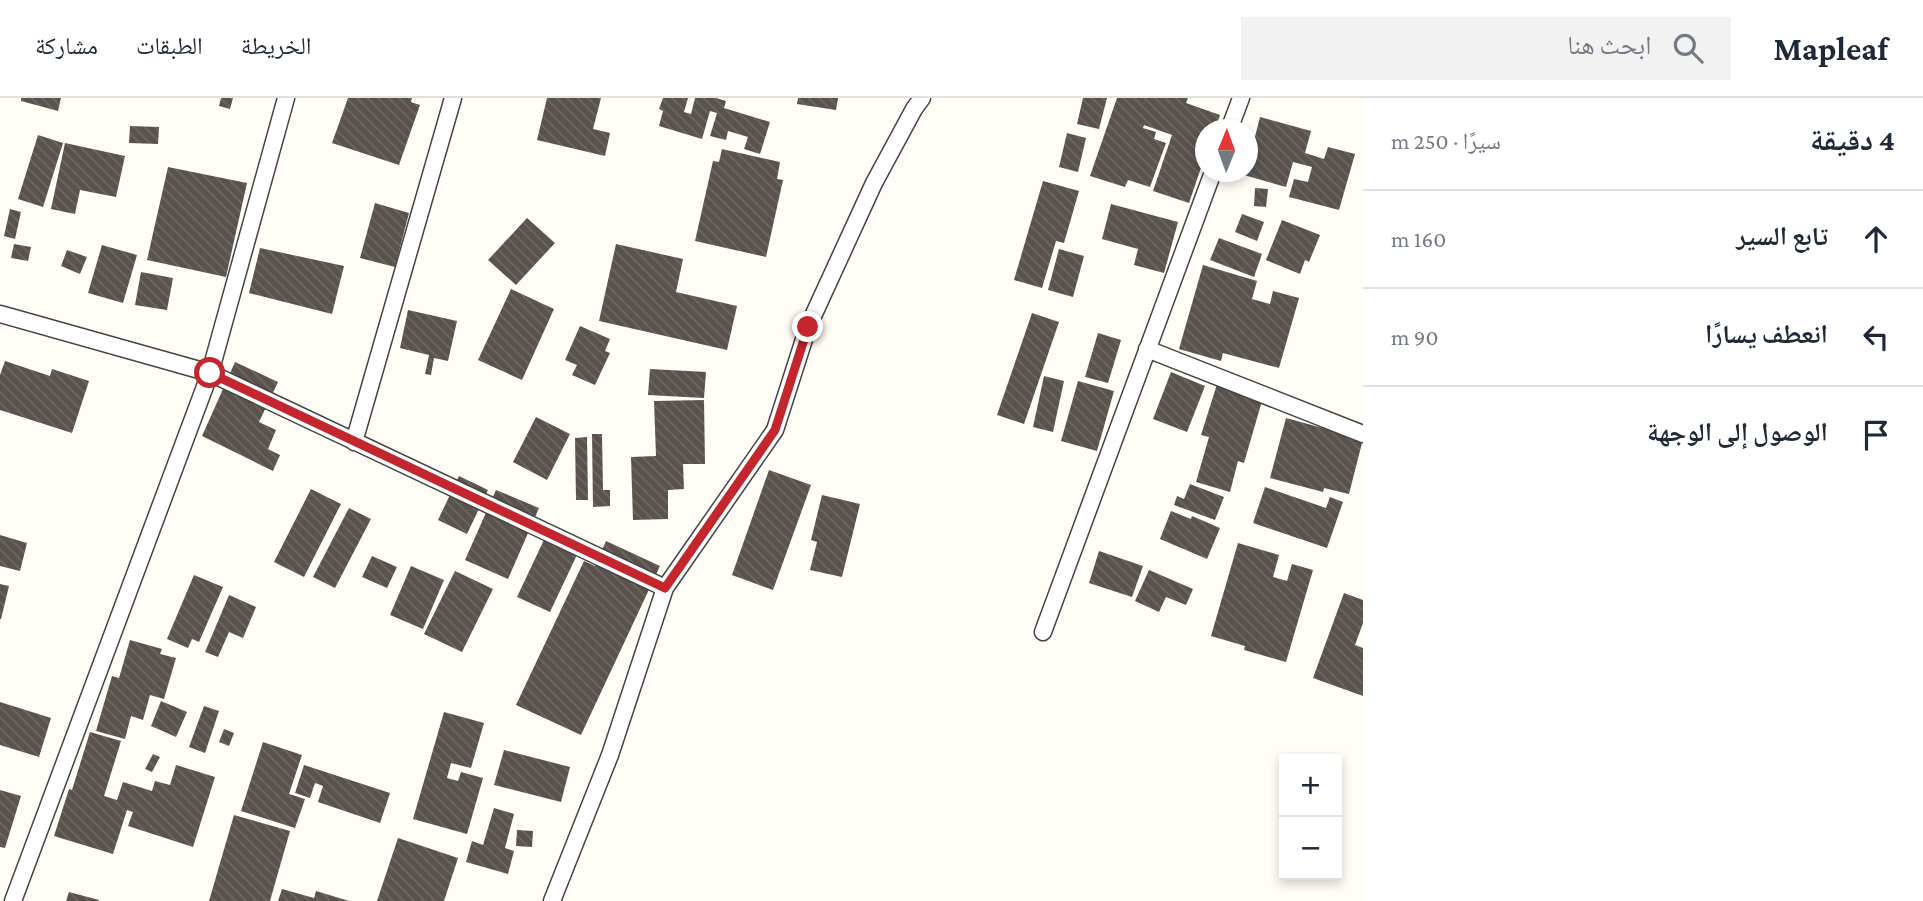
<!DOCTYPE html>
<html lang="ar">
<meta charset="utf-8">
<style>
body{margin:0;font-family:"Crimson Pro","Noto Naskh Arabic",serif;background:#f2f2f3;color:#1f2937;direction:rtl}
.controls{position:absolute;right:21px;bottom:21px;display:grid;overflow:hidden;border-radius:0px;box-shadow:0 4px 10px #0003}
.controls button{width:63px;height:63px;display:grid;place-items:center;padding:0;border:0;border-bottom:2px solid #e0e1e3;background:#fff;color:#1f2937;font:35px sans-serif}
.compass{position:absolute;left:1195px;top:21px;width:63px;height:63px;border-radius:50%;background:#fff;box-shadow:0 4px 10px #0003;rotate:1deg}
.stop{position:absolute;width:21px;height:21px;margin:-16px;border:5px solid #c4262e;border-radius:50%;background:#fff}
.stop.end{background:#c4262e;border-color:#fff;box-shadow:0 2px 7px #0008}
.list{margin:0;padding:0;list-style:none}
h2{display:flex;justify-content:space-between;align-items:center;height:91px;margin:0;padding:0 28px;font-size:30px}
h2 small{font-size:23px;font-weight:400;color:#747a83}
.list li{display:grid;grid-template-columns:46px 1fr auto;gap:21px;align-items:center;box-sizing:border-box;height:98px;padding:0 28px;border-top:2px solid #e0e1e3}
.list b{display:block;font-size:26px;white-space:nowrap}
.list em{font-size:23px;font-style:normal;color:#747a83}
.icon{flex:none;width:38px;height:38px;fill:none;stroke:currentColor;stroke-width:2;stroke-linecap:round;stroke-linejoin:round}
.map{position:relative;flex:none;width:1363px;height:803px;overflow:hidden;direction:ltr}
header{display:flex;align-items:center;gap:42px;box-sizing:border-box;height:98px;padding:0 35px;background:#fff;border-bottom:2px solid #e0e1e3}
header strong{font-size:33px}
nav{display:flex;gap:38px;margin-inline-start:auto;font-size:24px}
.search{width:490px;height:63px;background:#f2f2f3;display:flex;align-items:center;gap:18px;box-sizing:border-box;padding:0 24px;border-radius:0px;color:#747a83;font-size:26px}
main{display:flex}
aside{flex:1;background:#fff}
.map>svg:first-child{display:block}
</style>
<header>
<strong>Mapleaf</strong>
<div class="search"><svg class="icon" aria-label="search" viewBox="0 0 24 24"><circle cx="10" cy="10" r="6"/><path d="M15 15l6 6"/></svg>ابحث هنا</div>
<nav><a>الخريطة</a><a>الطبقات</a><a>مشاركة</a></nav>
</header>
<main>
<aside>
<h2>4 دقيقة<small>سيرًا · 250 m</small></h2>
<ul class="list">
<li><svg class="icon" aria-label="ahead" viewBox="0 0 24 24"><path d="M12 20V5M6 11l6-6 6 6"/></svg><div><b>تابع السير</b></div><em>160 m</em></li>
<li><svg class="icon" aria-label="left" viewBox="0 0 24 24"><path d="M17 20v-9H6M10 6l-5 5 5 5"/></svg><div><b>انعطف يسارًا</b></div><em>90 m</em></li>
<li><svg class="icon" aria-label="arrive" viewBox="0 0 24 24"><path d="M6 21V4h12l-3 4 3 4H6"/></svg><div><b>الوصول إلى الوجهة</b></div></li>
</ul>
</aside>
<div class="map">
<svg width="1363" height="803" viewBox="0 0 1363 803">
<defs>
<pattern id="building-back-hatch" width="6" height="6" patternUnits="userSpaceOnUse" patternTransform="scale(1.75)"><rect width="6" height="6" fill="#5a524d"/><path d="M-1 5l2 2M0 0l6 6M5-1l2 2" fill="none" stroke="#6d6662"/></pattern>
</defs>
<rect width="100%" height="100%" fill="#fffdf5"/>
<!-- building -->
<path fill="url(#building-back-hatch)" d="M21 0H61L58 13 21 3Z
M221 0H233L230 11 219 8Z
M348 0H412L411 4 420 7 399 67 332 45Z
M547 0H601L593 31 610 35 605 58 537 42Z
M663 0H688L684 14 691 16 695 0H716L726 3 724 10 770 24 760 56 744 51 748 39 728 33 726 42 710 38 717 15 710 13 702 41 659 28 663 13 659 11Z
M798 0H838L836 12 797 6Z
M1083 0H1107L1099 31 1077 26Z
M1117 0H1188L1186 5 1220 17 1215 32H1206V55L1189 105 1153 93 1172 37 1144 27 1143 30 1156 34 1154 41 1166 45 1150 89 1128 82 1125 89 1090 78Z
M1260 19 1311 33 1305 55 1324 61 1328 49 1355 56 1339 112 1289 99 1294 81 1308 84 1312 69 1293 64 1286 89 1244 77 1248 74V66Z
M130 28 159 29 158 46 129 45Z
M1067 35 1086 40 1078 74 1059 69Z
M38 37 63 45 43 109 18 101Z
M65 45 125 58 116 99 80 92 75 116 51 111Z
M722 51 780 64 777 81 783 82 766 159 695 143 713 63 719 64Z
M168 69 247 85 226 179 147 162Z
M1043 83 1079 93 1064 145 1056 143 1042 190 1014 182Z
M1255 90 1268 91 1266 109 1254 108Z
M375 105 409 115 395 169 360 160Z
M1111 106 1178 124 1164 175 1134 167 1138 151 1102 141Z
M10 111 21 114 15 141 4 138Z
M1242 116 1264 124 1257 143 1235 134Z
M527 120 555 145 516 187 488 162Z
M1282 122 1320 137 1309 164 1305 162 1300 176 1266 162Z
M1219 140 1262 156 1254 179 1210 162Z
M14 146 31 149 28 163 11 160Z
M616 146 683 161 676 194 737 208 727 252 599 223Z
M102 147 137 157 123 205 88 195Z
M260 150 344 168 332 216 249 195Z
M1059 151 1084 158 1073 199 1048 192Z
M67 152 87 159 80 176 61 168Z
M1203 167 1257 183 1252 201 1270 206 1273 193 1299 200 1279 270 1223 255 1221 263 1179 251Z
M141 174 173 180 167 212 135 207Z
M511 191 554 211 522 282 478 262Z
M408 212 457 223 448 263 434 260 431 277 425 276 429 257 400 250Z
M1032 215 1059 224 1024 326 997 317Z
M580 228 610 241 605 253 610 255 595 287 572 277 577 267 565 262Z
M1098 235 1121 242 1108 285 1085 279Z
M5 263 50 278 52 271 89 283 72 335 0 312V277Z
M235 264 278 284 259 324 276 332 268 351 280 357 273 373 202 338Z
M650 271 706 274 704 300 648 297Z
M1171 274 1205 288 1187 334 1153 321Z
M1044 278 1064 283 1053 334 1033 329Z
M1078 283 1114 293 1097 353 1061 343Z
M1218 283 1264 296 1244 365 1238 363 1230 394 1196 384 1209 339 1201 337Z
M704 302 705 366H683L684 391 668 392V421L633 422 631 359 656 358 654 303Z
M536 319 570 336 547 382 513 364Z
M1286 320 1363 341 1349 396 1324 390 1323 394 1270 380Z
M592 336H602L603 392H610V408L593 409Z
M587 339 588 402H576L575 340Z
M769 372 811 387 773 492 732 477Z
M459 378 488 392 467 436 438 422Z
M1190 386 1224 399 1215 422 1174 407 1177 398 1184 401Z
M1265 389 1326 410 1330 399 1343 404 1327 450 1253 425Z
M311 391 341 406 304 479 274 464Z
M496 392 539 410 508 481 465 462Z
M822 397 860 406 842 479 810 472 817 444 811 442Z
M349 410 371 421 335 490 313 479Z
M1171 413 1191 421 1192 418 1220 430 1207 461 1160 441Z
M551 427 584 442 550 514 517 499Z
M0 437 27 445 20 473 0 468Z
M606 443 660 468 581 637 516 607 584 463 595 468Z
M1238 445 1279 457 1273 479 1287 483 1292 466 1313 472 1286 564 1244 552 1245 548 1211 538Z
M1099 453 1143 468 1132 499 1089 485Z
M372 458 397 469 387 490 362 479Z
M411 468 444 482 423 531 390 517Z
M1149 472 1193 491 1186 507 1166 499 1159 514 1135 503Z
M455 473 493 491 462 554 424 536Z
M194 477 223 489 199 544 192 541 188 550 167 541Z
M0 486 9 488 1 521H0Z
M1344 495 1363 502V525L1355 547 1363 550V598L1313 580Z
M229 497 256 509 243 540 229 534 218 559 205 554Z
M130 542 162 551 160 556 176 560 164 601 150 597 143 622 131 618 125 641 96 633 112 578 119 580Z
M161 603 187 614 176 639 151 628Z
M0 604 51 620 39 659 0 647Z
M204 608 219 613 205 655 189 649Z
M444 614 484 625 471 670 451 665 447 680 458 683 461 674 483 680 467 736 413 721Z
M224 631 234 635 229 648 219 644Z
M90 634 121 643 104 698 117 702 123 684 152 693 155 683 170 687 176 667 215 679 193 749 128 728 133 714 127 712 113 756 54 738 69 691 72 692Z
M263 644 302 657 289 696 305 701 295 730 241 713Z
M504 652 570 669 561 704 494 687Z
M153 656 160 659 152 674 145 671Z
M304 667 390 695 380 725 318 704 323 688 315 685 310 700 295 695Z
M0 692 21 698 5 750 0 749Z
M494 710 514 716 505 750 514 753 508 776 466 764 472 743 483 747Z
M234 717 290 733 270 803H209Z
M517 732 533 733 532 749 516 748Z
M398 740 458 760 444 803H377Z
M282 791 314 800 316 793 349 803H278Z
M69 794 99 802V803H66Z"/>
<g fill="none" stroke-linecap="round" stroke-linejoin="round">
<defs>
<path id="street" d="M1229 32 1241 0
M0 216 210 275 665 490
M1147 251 1363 336
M354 344 453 0
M1043 534 1213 74
M13 803 210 275 286 0
M552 803 610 657 665 490 775 332 808 229 874 85 914 11 922 0"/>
</defs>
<!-- street casing -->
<use href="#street" stroke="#444" stroke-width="19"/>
<!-- street -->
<use href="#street" stroke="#fff" stroke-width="16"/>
</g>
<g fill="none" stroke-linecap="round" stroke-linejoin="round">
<!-- route -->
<path stroke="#c4262e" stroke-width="9" d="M210 275 665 490 775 332 808 229"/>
</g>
</svg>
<div class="controls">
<button>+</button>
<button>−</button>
</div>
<svg class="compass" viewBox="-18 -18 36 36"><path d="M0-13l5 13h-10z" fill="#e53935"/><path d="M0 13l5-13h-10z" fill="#747a83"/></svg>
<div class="stop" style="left:210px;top:275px"></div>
<div class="stop end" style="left:808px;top:229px"></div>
</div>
</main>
